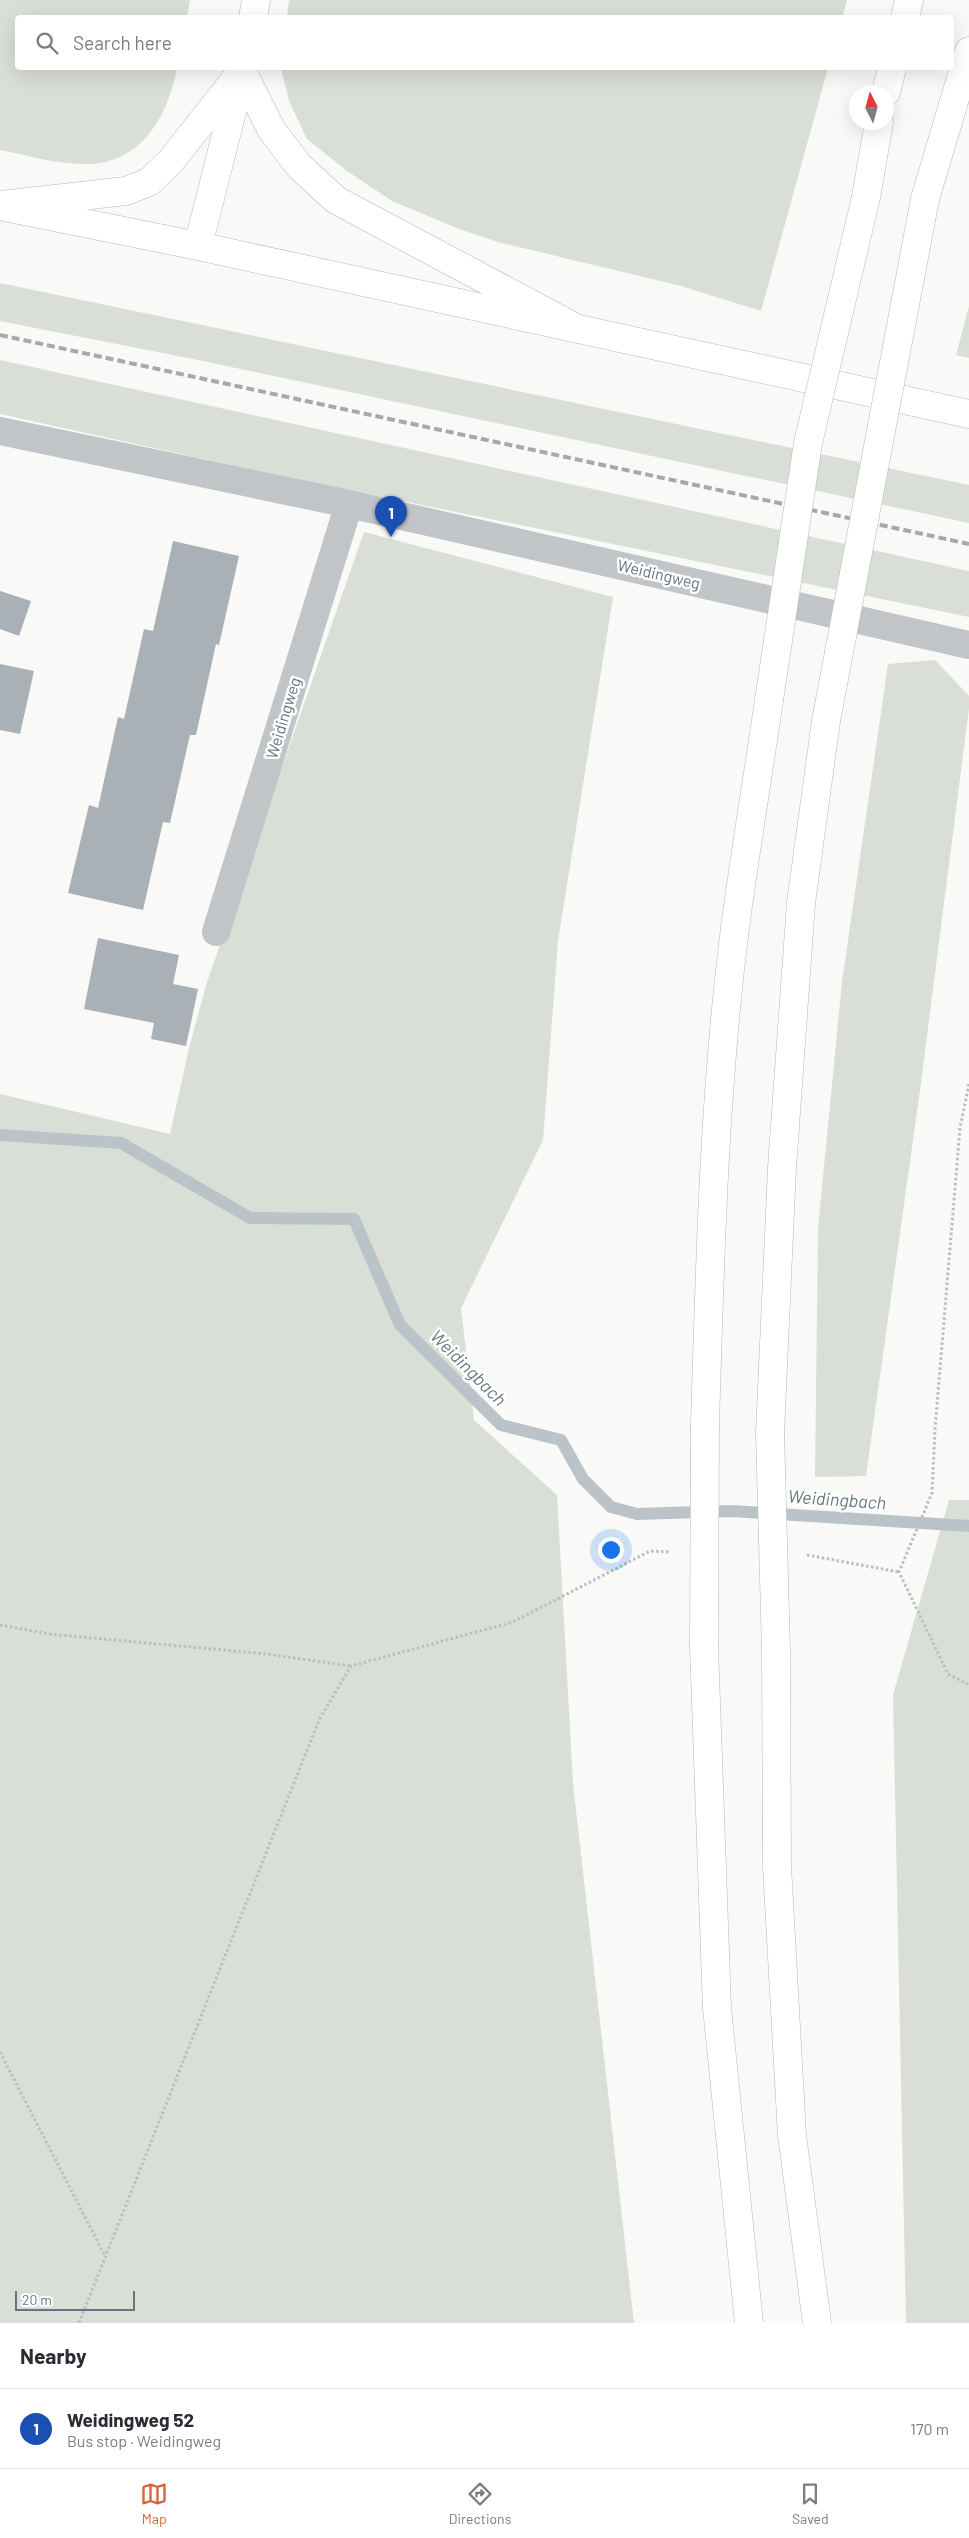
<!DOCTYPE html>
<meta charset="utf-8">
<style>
body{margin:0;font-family:Barlow,sans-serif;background:#f7f7f7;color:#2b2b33}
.compass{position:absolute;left:849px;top:85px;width:45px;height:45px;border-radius:50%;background:#fff;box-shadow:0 5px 20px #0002;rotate:354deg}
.scale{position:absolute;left:15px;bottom:12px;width:120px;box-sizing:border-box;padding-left:5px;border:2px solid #667480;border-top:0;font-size:14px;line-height:18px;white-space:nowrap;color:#667480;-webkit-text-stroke:4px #fff;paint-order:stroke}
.you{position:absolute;left:610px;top:1549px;width:18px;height:18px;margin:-12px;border:4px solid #fff;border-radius:50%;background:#1a73e8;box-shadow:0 0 0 8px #1a73e833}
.badge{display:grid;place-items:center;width:32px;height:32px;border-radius:50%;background:#d6623b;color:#fff;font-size:16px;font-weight:700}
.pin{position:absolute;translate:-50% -41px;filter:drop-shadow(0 1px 2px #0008)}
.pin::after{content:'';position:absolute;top:26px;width:18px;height:15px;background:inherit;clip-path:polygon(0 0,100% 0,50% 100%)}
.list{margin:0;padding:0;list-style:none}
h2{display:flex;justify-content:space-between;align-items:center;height:65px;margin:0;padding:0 20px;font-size:21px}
h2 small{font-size:16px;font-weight:400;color:#7c7c81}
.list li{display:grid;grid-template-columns:32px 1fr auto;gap:15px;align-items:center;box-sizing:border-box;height:80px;padding:0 20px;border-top:1px solid #e1e1e2}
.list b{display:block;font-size:19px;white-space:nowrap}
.list p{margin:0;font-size:16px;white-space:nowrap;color:#7c7c81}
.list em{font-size:16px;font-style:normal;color:#7c7c81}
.icon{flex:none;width:28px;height:28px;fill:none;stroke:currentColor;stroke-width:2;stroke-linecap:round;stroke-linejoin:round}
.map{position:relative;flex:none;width:969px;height:2323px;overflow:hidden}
.search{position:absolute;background:#fff;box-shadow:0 5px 20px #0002;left:15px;right:15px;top:15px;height:55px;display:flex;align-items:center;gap:12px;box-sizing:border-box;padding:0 18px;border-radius:5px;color:#7c7c81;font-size:19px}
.sheet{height:145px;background:#fff}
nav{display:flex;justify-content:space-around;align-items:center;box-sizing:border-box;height:70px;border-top:1px solid #e1e1e2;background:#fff;font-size:14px;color:#7c7c81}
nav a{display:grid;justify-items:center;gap:2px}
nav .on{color:#d6623b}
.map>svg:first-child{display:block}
</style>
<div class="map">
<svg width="969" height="2323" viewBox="0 0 969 2323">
<rect width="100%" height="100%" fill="#f9f9f7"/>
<!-- green -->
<path fill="#d9ded7" d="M0 0H190L187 17 18 18V68H177C168 117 140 166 83 164 56 164 27 155 0 150Z
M289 0H847L842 18 287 17Z
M281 68H828L761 311 681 286 498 242 459 229 392 201 347 171 307 139 289 101Z
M0 283 969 485V523L203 361 0 321Z
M969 306V358L956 355Z
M0 360 969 571V617L295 479 0 414Z
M364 532 613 597 558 941 543 1140 461 1308 474 1420 557 1495 573 1783 634 2323H0V1094L170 1134 189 1048 207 982Z
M935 660 969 696V708L921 1083 866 1476 815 1477 818 1228 842 982 888 664Z
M949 1500H969V2323H906L893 1695Z"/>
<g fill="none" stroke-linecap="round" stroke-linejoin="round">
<!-- stream -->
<path stroke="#bac4c8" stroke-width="12" d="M0 1135 121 1143 250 1218 354 1219 400 1325 501 1425 561 1440 583 1479 611 1507 637 1514 731 1511 969 1526"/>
</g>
<!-- building -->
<path fill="#a9b0b6" d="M173 541 239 556 219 645 216 644 196 735H190L170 823 163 822 143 910 68 893 89 805 98 808 118 717 124 719 144 629 153 631Z
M0 591 31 601 19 636 0 629Z
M0 664 34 671 20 734 0 730Z
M98 938 179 955 173 984 198 989 186 1046 151 1039 154 1023 84 1009Z"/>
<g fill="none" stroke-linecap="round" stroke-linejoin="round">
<defs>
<path id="primary" d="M5 207 198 246 969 414"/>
<path id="highway" d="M253 18 256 0
M905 18 909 0
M242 71 271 129 299 166 336 200 578 329
M886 92 892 68
M866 197 879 122
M925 199 969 51
M0 205 126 191 149 182 170 162 242 71
M198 246 240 80
M705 1425C710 1259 714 1092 735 928 745 852 758 776 769 700
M770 1433 782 1168 801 903 826 721
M704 1646 717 2008 749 2323
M776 1650 777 1866 792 2135 817 2323"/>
</defs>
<!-- primary casing -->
<use href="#primary" stroke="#b4b9bd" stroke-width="29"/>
<!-- highway casing -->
<use href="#highway" stroke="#b4b8bb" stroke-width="29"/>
<!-- path -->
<path stroke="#bbbec0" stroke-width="3" stroke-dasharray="2.5 2.5" stroke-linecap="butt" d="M969 1084 960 1128 935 1429 932 1493 899 1572 948 1674 969 1685
M807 1555 899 1572
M0 1625 49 1634 267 1654 351 1666
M0 2052 105 2256
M79 2323 319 1720 351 1666 513 1622 650 1551 670 1552"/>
<!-- street -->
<path stroke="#c1c5c8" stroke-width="28" d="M0 431 349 504 969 645
M216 932 349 504"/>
<!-- primary -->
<use href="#primary" stroke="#fff" stroke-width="28"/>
<!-- highway -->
<use href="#highway" stroke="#fff" stroke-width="28"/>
<!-- rail -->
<path stroke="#a3a9ae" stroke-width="4" stroke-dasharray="8 4" stroke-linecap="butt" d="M0 335 969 544"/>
<defs>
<path id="highway-bridge" d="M769 700 808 443 866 197
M826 721 925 199
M770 1433 776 1650
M704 1646 705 1425"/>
</defs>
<!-- highway-bridge casing -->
<use href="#highway-bridge" stroke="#b4b8bb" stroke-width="29" stroke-linecap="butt"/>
<!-- highway-bridge -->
<use href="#highway-bridge" stroke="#fff" stroke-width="28"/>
</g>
<g text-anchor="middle" stroke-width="5" stroke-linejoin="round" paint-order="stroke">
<!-- street labels -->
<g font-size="16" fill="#667480" stroke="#fff">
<text transform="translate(659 574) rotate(13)" y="6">Weidingweg</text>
<text transform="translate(283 718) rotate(-73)" y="6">Weidingweg</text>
</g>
<!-- water labels -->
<g font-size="18" font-style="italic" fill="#677981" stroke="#fff">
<text transform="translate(468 1368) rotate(45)" y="6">Weidingbach</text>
<text transform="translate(837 1500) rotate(4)" y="6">Weidingbach</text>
</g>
</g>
</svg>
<svg class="compass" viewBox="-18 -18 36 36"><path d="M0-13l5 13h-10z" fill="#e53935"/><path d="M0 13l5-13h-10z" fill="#7c7c81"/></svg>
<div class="scale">20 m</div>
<div class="you"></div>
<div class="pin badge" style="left:391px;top:537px;background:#1a4fb4">1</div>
<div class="search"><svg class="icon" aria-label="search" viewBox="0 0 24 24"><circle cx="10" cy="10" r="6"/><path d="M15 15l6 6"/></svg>Search here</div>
</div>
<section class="sheet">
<h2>Nearby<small></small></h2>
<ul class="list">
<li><span class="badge" style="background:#1a4fb4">1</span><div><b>Weidingweg 52</b><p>Bus stop · Weidingweg</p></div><em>170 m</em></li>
</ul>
</section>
<nav>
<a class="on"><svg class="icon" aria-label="map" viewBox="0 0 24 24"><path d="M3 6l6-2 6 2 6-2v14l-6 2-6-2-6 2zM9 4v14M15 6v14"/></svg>Map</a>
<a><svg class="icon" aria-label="directions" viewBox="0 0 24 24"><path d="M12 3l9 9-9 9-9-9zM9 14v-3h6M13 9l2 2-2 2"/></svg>Directions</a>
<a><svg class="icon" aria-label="saved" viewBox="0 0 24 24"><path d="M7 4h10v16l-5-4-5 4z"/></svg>Saved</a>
</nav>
